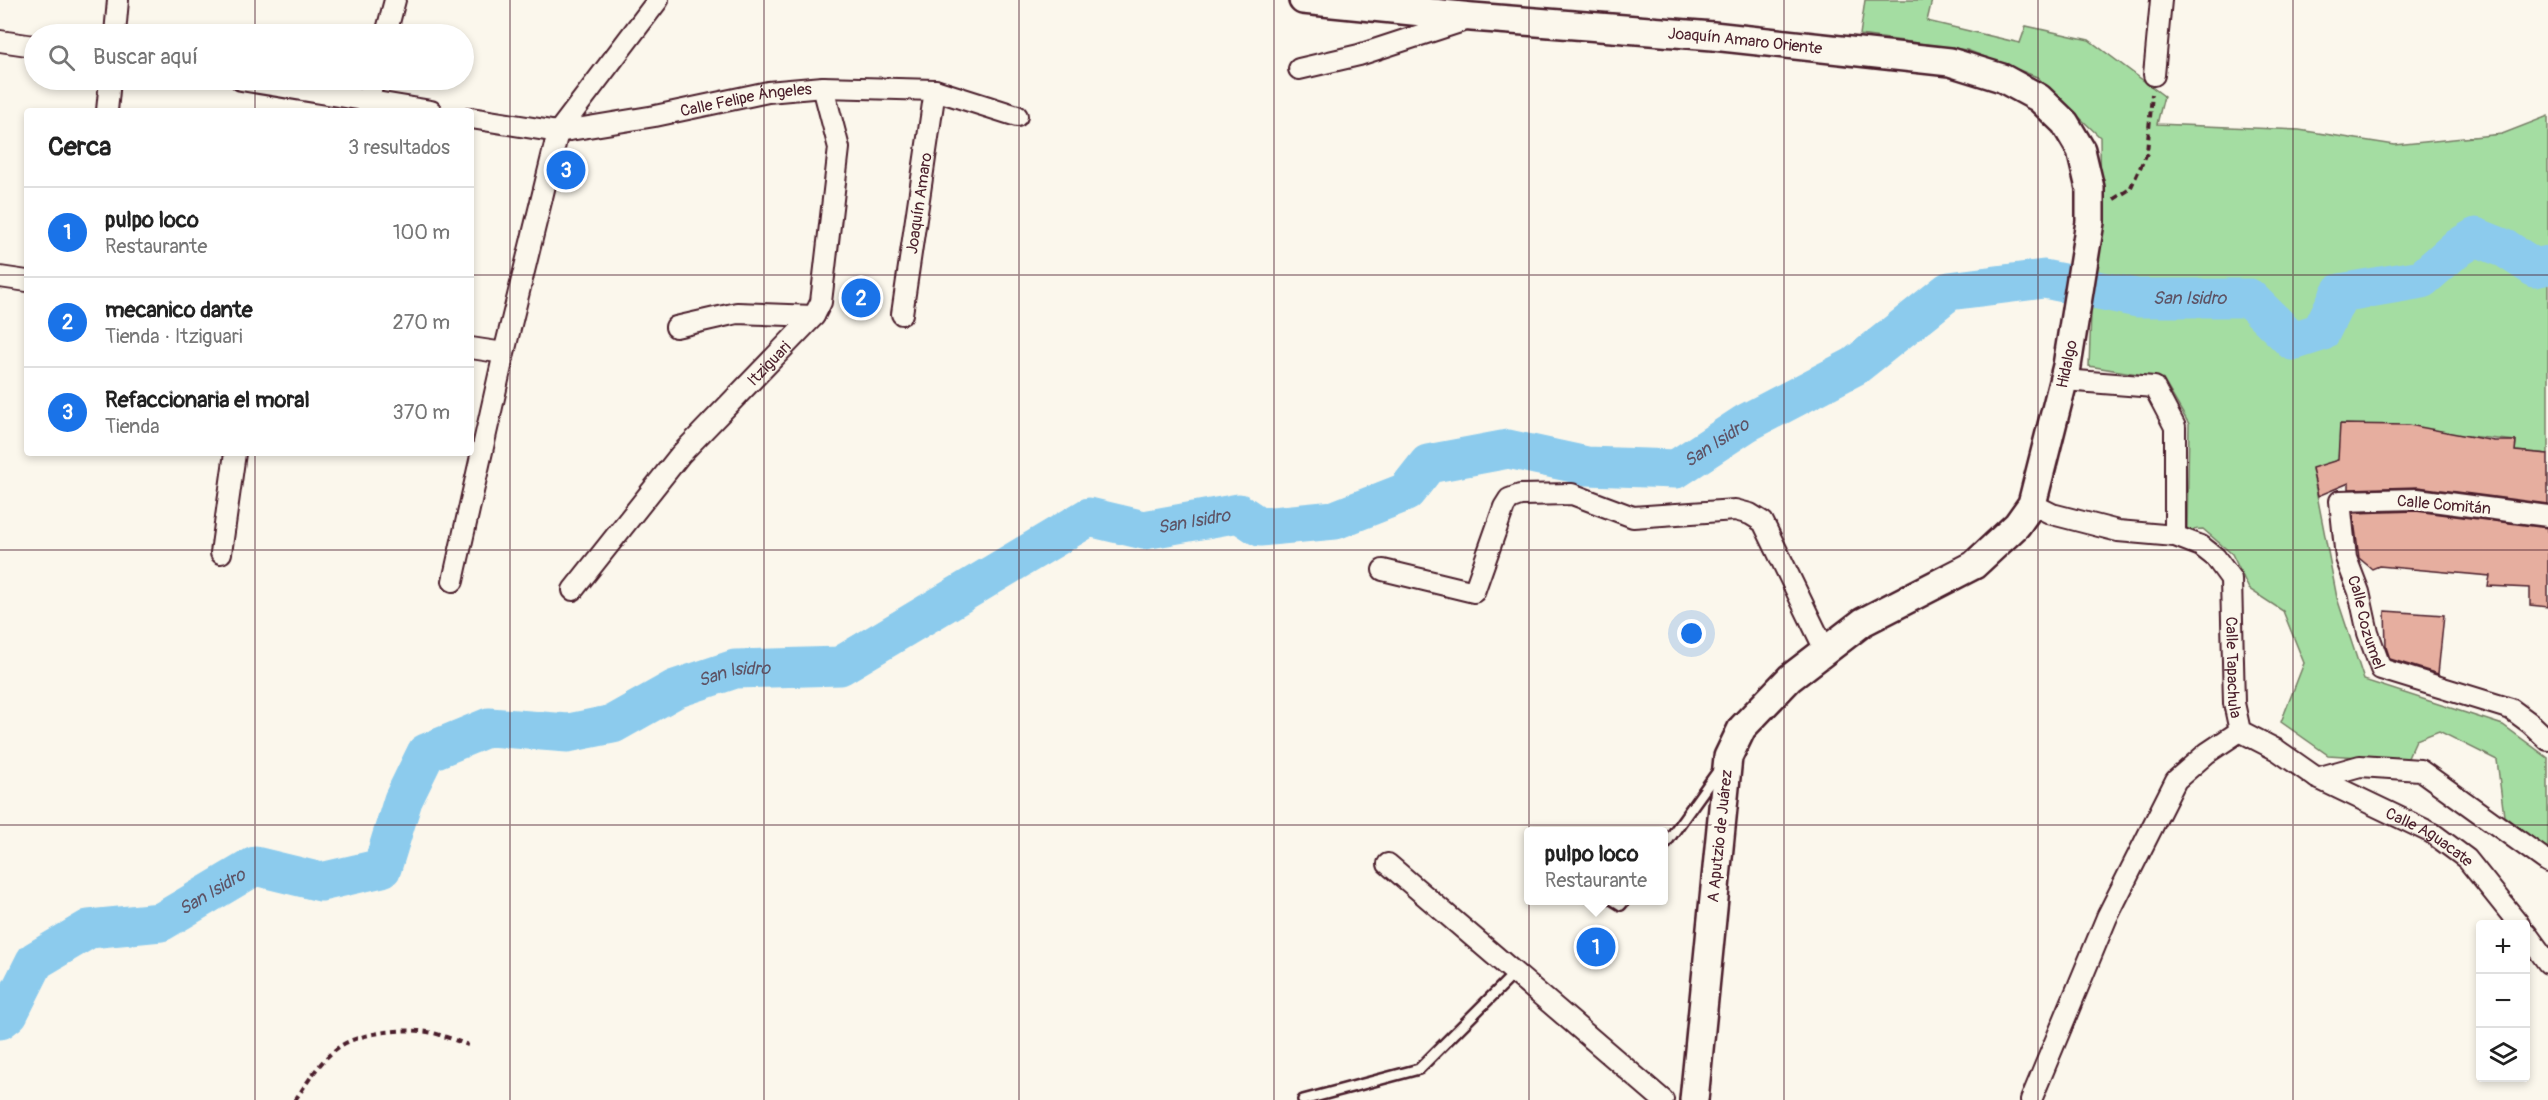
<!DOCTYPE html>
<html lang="es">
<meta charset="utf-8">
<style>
body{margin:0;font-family:Pangolin,sans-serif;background:#f2f2f2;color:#222}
.controls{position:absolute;right:18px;bottom:18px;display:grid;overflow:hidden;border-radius:6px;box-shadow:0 3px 9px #0003}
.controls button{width:54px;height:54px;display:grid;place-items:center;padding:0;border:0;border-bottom:2px solid #e0e0e0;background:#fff;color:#222;font:30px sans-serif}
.you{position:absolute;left:1692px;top:634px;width:21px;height:21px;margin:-15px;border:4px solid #fff;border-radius:50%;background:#1a73e8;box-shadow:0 0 0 9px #1a73e833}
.badge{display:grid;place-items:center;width:39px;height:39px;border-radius:50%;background:#1a73e8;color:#fff;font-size:20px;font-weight:700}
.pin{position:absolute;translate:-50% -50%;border:3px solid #fff;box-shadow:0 2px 6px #0006}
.popup{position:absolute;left:1524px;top:827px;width:144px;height:78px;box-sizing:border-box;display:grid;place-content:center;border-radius:6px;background:#fff;filter:drop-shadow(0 2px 4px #0005);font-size:20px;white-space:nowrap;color:#767676}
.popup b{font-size:22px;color:#222}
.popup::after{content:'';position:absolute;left:50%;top:100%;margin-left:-12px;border:12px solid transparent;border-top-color:#fff}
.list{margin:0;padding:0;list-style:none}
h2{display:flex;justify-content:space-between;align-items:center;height:78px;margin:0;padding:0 24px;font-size:26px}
h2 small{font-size:20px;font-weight:400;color:#767676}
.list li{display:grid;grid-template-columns:39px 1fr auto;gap:18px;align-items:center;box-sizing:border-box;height:90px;padding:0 24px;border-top:2px solid #e0e0e0}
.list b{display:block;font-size:22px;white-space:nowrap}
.list p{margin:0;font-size:20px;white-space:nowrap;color:#767676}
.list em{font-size:20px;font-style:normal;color:#767676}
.icon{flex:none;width:33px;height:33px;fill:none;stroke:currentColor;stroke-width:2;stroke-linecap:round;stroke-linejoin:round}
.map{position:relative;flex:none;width:2548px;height:1100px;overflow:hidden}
.search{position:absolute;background:#fff;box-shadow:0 3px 9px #0003;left:24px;top:24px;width:450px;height:66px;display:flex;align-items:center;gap:15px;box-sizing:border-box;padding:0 21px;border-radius:33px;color:#767676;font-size:22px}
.panel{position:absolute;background:#fff;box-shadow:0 3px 9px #0003;left:24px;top:108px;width:450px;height:348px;border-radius:6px}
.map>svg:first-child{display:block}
</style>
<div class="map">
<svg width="2548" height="1100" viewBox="0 0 2548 1100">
<rect width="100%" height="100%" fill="#fbf7ec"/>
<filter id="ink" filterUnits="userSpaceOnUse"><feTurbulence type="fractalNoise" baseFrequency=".0167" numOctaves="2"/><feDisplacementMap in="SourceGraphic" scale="12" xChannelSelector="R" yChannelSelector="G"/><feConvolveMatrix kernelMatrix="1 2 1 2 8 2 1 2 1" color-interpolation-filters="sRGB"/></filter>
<g filter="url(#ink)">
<!-- green -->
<path fill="#a4dda2" stroke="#777e66" stroke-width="1.5" d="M1865 0H1932L1927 21 2020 43 2026 26 2089 40 2164 96 2157 124 2299 130 2395 145 2502 134 2548 116V454L2515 451 2516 441 2449 434 2338 460 2312 469 2337 598 2364 680 2503 725 2548 758V849L2504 816 2497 760 2439 731 2416 740 2407 760 2328 755 2281 722 2304 663 2283 611 2249 589 2232 554 2203 529 2187 530 2189 424 2162 378 2089 366 2091 313 2090 300 2101 215 2100 137 2037 77 1967 50 1860 35Z"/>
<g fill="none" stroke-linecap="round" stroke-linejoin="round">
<!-- river -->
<path stroke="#8ccbed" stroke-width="39" id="s1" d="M0 1020 9 1013 35 961 89 929 161 922 255 866 321 882 382 868 403 800 426 753 489 727 568 733 613 724 675 689 735 669 840 666 1089 517 1144 530 1239 513 1260 527 1335 520 1406 492 1428 464 1508 449 1587 466 1676 469 1746 423 1855 366 1949 291 2044 279 2137 298H2249L2293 341 2321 332 2340 293 2422 279 2456 249 2476 237 2506 249 2535 268 2548 265"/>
</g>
<!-- building -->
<path fill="#e6ae9f" stroke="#4a1f2b" stroke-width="1.5" d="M2340 424 2409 425 2494 441H2516L2515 451 2548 454V504L2418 487 2349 489V483L2318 496 2312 468 2338 460Z
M2416 511 2548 528V607L2530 605V588L2488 586 2490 576 2379 566 2372 569 2359 558 2353 513Z
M2385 611 2444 615 2438 674 2390 659 2386 647Z"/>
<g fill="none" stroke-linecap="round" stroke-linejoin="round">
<defs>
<path id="lane" d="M1664 846 1720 768
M1613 900 1621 905 1625 900
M1303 1100 1419 1069 1515 973"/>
<g id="street">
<path d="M115 34 118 0"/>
<path d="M386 34 395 0"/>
<path d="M0 41 34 46"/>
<path d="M1299 69 1359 55 1469 19"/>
<path d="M2154 75 2161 0"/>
<path d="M241 80 431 111"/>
<path d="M368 101 374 80"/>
<path d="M107 111 110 80"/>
<path id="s2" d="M471 118 558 132 655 116 768 92 823 87 935 90 1017 116"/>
<path d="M0 277 27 281"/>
<path id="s3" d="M902 314 935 90"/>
<path d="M676 327 737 313 814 316"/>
<path d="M471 348 504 353"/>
<path d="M2064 380 2154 387 2175 427V536"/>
<path id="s4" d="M2032 504 2052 514 2118 531 2175 536 2201 546 2215 557 2231 579 2234 703 2240 731 2277 750 2317 778 2432 833 2467 859 2519 924"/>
<path id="s5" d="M2548 516 2417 499 2340 501 2346 558 2359 592 2368 633 2381 669 2511 709 2530 723 2548 740"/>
<path d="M221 553 235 453"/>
<path d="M1383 570 1474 592 1504 507 1509 499 1520 495 1572 494 1633 517 1735 510 1750 514 1763 522 1825 650"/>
<path d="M453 581 504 353 558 132 658 0"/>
<path id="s6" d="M573 590 680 455 814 316 821 302 839 148 823 87"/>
<path d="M2317 778 2360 766 2420 770 2548 862"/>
<path d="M1388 864 1663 1100"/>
<path d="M2526 933 2548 963"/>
<path d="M2031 1100 2107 917 2176 780 2207 753 2240 731"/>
</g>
<g id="secondary">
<path id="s7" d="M1303 0 1472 17 1713 36 1950 62 2002 78 2039 98 2065 123 2081 150 2090 188V222L2067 366 2032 504 2017 525 1974 565 1863 622 1790 678 1742 728 1728 757 1694 1100"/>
</g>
</defs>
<!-- lane casing -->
<use href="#lane" stroke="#4a1f2b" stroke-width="14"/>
<!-- street casing -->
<use href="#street" stroke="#4a1f2b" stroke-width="24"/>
<!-- secondary casing -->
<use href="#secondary" stroke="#4a1f2b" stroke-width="32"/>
<!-- path -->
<path stroke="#4a1f2b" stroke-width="4" stroke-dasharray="6 4.5" stroke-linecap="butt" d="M2114 199 2130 189 2147 153 2152 94
M295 1100C308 1082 320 1060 339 1047 360 1032 409 1027 433 1033 445 1036 457 1041 468 1045"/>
<!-- lane -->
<use href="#lane" stroke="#fbf7ec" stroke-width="9"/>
<!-- street -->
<use href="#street" stroke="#fbf7ec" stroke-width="20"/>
<!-- secondary -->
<use href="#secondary" stroke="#fbf7ec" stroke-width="27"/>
</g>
</g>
<!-- grid -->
<path fill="none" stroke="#4a1f2b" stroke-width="1.5" stroke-opacity="0.55" d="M255 0V34M510 0V1100M764 0V1100M1019 0V1100M1274 0V1100M1529 0V1100M1784 0V1100M2038 0V1100M2293 0V1100M255 80V111M0 275H27M471 275H2548M255 453V1100M0 550H2548M0 825H2548"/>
<g text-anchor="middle" stroke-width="6" stroke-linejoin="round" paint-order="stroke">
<!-- street labels -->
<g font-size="16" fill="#4a1f2b" stroke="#fbf7ec">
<text dy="6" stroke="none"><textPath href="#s7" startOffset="444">Joaquín Amaro Oriente</textPath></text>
<text dy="6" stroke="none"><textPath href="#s2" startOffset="279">Calle Felipe Ángeles</textPath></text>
<text dy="6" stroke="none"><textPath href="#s3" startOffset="112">Joaquín Amaro</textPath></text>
<text dy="6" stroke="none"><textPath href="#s6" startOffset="300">Itziguari</textPath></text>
<text transform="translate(2066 364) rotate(-78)" y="6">Hidalgo</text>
<text transform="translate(2444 504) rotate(5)" y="6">Calle Comitán</text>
<text dy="6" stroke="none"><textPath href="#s5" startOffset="334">Calle Cozumel</textPath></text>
<text dy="6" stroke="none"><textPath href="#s4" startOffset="309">Calle Tapachula</textPath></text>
<text transform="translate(1719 836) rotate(-84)" y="6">A Aputzio de Juárez</text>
<text dy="6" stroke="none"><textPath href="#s4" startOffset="591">Calle Aguacate</textPath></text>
</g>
<!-- water labels -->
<g font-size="18" font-style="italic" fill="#5e5365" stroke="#fbf7ec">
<text dy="6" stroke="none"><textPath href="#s1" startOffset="2478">San Isidro</textPath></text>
<text dy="6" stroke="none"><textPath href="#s1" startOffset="1956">San Isidro</textPath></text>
<text dy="6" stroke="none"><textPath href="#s1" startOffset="1398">San Isidro</textPath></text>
<text dy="6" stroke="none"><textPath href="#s1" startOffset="894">San Isidro</textPath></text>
<text dy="6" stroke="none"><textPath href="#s1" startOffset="264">San Isidro</textPath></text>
</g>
</g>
</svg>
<div class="controls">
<button>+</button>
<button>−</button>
<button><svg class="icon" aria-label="layers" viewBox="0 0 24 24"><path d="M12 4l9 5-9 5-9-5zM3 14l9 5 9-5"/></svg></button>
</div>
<div class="you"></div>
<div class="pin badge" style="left:1596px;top:947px">1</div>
<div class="popup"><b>pulpo loco</b>Restaurante</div>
<div class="pin badge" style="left:861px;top:298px">2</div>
<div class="pin badge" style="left:566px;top:170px">3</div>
<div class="search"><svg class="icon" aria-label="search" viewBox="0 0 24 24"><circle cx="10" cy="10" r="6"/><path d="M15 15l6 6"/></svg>Buscar aquí</div>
<section class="panel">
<h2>Cerca<small>3 resultados</small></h2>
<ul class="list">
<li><span class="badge">1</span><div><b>pulpo loco</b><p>Restaurante</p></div><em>100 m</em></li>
<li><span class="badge">2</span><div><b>mecanico dante</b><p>Tienda · Itziguari</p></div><em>270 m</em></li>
<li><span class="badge">3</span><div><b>Refaccionaria el moral</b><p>Tienda</p></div><em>370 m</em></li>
</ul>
</section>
</div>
